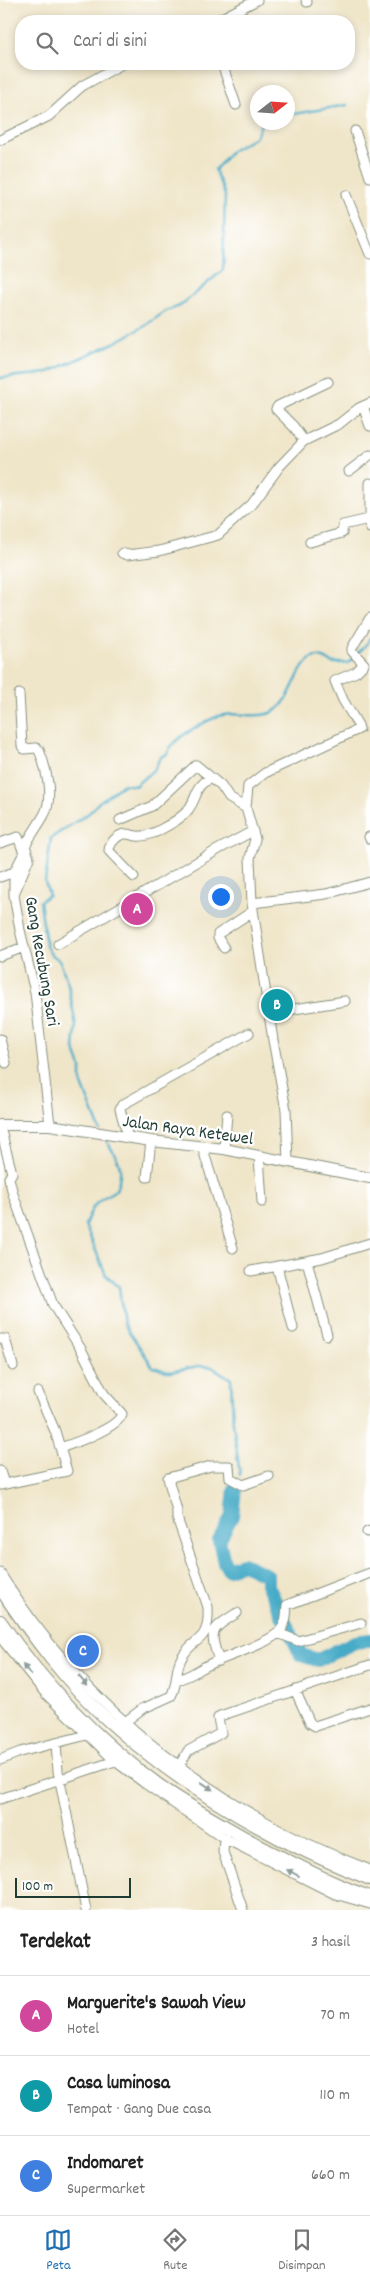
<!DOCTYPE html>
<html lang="id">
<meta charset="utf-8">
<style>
body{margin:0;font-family:Dekko,sans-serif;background:#f2f2f2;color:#222}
.compass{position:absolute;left:250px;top:85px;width:45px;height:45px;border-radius:50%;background:#fff;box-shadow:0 2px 8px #0003;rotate:73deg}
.scale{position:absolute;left:15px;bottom:12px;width:116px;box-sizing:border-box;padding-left:5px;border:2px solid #1f3d34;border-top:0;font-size:14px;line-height:18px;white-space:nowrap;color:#1f3d34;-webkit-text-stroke:4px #fff;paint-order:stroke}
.you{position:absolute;left:220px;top:896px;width:18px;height:18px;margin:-12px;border:4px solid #fff;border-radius:50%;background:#1a73e8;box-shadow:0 0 0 8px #1a73e833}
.badge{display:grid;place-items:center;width:32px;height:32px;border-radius:50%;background:#1f6fb2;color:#fff;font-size:16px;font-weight:700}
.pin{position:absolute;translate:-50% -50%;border:2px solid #fff;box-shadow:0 1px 5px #0006}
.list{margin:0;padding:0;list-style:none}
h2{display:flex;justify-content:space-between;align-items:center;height:65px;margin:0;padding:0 20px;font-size:21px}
h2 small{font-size:16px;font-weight:400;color:#767676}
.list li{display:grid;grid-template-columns:32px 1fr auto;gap:15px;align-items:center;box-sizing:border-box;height:80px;padding:0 20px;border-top:1px solid #e0e0e0}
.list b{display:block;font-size:19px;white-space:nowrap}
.list p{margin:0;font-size:16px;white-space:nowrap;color:#767676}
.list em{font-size:16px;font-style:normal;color:#767676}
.icon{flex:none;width:28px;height:28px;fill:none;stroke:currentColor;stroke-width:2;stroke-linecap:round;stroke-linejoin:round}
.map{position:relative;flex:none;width:370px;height:1910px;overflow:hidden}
.search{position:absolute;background:#fff;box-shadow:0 2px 8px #0003;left:15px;right:15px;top:15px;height:55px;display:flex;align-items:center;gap:12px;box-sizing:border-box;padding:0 18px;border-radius:20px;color:#767676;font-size:19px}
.sheet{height:305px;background:#fff}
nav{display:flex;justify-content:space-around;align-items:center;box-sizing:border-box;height:70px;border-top:1px solid #e0e0e0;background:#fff;font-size:14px;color:#767676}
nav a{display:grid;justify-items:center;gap:2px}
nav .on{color:#1f6fb2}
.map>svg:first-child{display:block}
</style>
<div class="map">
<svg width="370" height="1910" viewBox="0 0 370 1910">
<rect width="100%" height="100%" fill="#fff"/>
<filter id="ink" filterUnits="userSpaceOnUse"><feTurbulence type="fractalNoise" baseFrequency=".02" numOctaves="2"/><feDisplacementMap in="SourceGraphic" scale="10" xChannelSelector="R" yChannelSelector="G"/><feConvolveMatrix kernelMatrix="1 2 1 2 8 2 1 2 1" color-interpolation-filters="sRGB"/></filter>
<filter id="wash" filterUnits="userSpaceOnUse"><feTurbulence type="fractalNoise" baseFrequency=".0096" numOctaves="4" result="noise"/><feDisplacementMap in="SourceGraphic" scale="20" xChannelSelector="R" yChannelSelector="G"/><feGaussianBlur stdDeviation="1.12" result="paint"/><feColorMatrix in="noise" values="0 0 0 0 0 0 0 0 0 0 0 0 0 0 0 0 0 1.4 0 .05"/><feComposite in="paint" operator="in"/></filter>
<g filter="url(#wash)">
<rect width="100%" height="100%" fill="#efe5c8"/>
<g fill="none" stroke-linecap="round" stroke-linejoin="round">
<!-- stream -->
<path stroke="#47abc7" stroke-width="2.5" d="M288 115 347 105
M0 378 47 373 114 343 145 326 166 311 180 306 223 270 225 195 215 170 231 151 256 137 261 124 264 122
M100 1130 81 1082V1067L74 1048 76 1026 68 984 60 961 50 953 46 946 40 901 49 895 45 882 51 838 89 813 99 802 124 784 135 786C141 780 150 774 155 768 157 765 158 760 160 758 162 756 165 755 167 754 169 751 170 746 173 744 181 735 207 720 219 716 239 709 263 724 281 706 296 692 302 639 332 663H348L367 644 370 638
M104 1137C117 1159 126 1164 116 1190 96 1201 93 1204 85 1225L106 1275 119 1287 124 1324 153 1367 170 1372 198 1366 212 1367 231 1379 233 1423 240 1475"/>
<!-- river -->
<path stroke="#47abc7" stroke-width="14" d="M235 1489 232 1516 219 1540 224 1562 228 1569 243 1564 267 1575V1584L301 1655 318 1660 355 1642 370 1640"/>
</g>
</g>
<g filter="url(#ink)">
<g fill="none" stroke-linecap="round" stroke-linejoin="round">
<defs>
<path id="minor" d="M306 0 307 2
M216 21 257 0
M222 64 236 105
M355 131 370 177
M0 140 49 116 82 86 122 64
M346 195 370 254
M363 406 370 426
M304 441 294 427 276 409 278 406 328 382
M349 471 370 455
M370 483V528
M310 542 342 533 343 525 369 519
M122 553 127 555 159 551 218 535 252 504 279 467 304 441 339 424 359 408 370 403
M120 820 152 806 196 765 221 786 229 798 246 808
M369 837 370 839
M0 843 18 837 24 853 14 872V895L20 930 35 992 50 1125
M0 877 14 872
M134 877 109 851C109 843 118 834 126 834 130 834 134 836 137 836 144 837 150 834 156 832 167 826 180 820 188 810 198 797 195 785 212 778
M14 894 29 858 25 846C31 835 38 826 44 815 54 798 46 767 39 750L36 748 24 749 22 746 19 694
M252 903 326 894 370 882
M58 944 219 849 253 831
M224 948 218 938V934L253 911
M0 956 24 947
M269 1013 345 1001
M0 1039 6 1063
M0 1127 12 1173 9 1178 13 1194 53 1305 81 1349 104 1394 122 1414C118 1428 75 1443 60 1448
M128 1138 120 1109 122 1105 249 1033
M202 1146 233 1248
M224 1149 227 1115
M259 1156 262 1202
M288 1162 286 1110 273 1040 252 903 250 858 255 839 246 808 248 786 265 773 359 729 358 725 343 700 335 681 356 672 364 664 352 651V648L370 618
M147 1177 151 1141
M307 1261 327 1335
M277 1266 293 1328
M251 1271 322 1258 370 1243
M0 1339H5L13 1366
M0 1471 4 1484
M0 1485 67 1471 55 1431 38 1392
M367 1532 370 1531
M0 1573C84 1710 221 1814 370 1870
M278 1633 298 1641 361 1623
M0 1637 46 1694 115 1761 143 1782 224 1838 335 1894 370 1904
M219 1661C209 1630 210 1630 237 1613
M177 1680C191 1676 196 1671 208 1665 226 1656 263 1646 278 1633 287 1624 286 1616 287 1605L370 1573
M295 1690 310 1723 315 1726 370 1708
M121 1725 142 1709 171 1696C178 1685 175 1670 181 1659 193 1635 210 1646 208 1607L177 1518V1511L168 1478 211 1466H229L230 1478 243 1485 269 1476
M56 1743 58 1771 86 1910
M0 1760 20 1752 87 1735
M179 1766 188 1751 221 1733 218 1718 220 1716 370 1665
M0 1799 115 1761
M224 1838 223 1852 243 1910"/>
<path id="major" d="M0 1125H50L151 1141 224 1149 370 1178"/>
<path id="highway" d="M0 1588C32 1636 68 1685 111 1723 187 1791 275 1842 370 1879
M0 1621C43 1684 99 1742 160 1786 194 1810 231 1830 267 1850 303 1868 332 1884 370 1897"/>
</defs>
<!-- minor casing -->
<use href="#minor" stroke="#87917e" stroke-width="11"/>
<!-- major casing -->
<use href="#major" stroke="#87917e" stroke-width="12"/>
<!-- highway casing -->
<use href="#highway" stroke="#87917e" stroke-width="14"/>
<!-- minor -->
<use href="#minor" stroke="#fff" stroke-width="9"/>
<!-- major -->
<use href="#major" stroke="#fff" stroke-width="10"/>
<!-- highway -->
<use href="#highway" stroke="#fff" stroke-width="12"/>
</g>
<!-- one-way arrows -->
<defs><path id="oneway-solid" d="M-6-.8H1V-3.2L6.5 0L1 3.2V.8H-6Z" transform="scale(1.25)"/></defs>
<g fill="#8f9e9a">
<use href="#oneway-solid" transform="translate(27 1670) rotate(-129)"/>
<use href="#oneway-solid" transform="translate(83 1681) rotate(49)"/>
<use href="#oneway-solid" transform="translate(207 1786) rotate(34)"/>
<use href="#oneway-solid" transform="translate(293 1873) rotate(-153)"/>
</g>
</g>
<g text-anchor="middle" stroke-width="4.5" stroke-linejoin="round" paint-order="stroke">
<!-- street labels -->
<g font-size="18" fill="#1f3d34" stroke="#fff">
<text transform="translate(43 961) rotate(80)" y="6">Gang Kecubung Sari</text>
<text transform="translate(188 1129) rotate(8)" y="6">Jalan Raya Ketewel</text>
</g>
</g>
</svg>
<svg class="compass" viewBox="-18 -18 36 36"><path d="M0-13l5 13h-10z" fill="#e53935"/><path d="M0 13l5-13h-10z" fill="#767676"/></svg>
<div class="scale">100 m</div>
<div class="you"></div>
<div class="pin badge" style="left:137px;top:909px;background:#d1479c">A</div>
<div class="pin badge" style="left:277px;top:1005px;background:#0f9aa8">B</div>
<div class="pin badge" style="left:83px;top:1651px;background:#3f7fe0">C</div>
<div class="search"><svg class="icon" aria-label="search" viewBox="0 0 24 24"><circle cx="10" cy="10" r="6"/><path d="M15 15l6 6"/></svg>Cari di sini</div>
</div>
<section class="sheet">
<h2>Terdekat<small>3 hasil</small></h2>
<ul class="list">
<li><span class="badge" style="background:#d1479c">A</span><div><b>Marguerite's Sawah View</b><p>Hotel</p></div><em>70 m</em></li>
<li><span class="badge" style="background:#0f9aa8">B</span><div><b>Casa luminosa</b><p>Tempat · Gang Due casa</p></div><em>110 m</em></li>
<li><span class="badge" style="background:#3f7fe0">C</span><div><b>Indomaret</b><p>Supermarket</p></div><em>660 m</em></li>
</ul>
</section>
<nav>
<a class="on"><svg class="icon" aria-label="map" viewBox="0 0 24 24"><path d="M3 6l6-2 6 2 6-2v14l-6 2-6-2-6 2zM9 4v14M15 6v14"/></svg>Peta</a>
<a><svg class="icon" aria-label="directions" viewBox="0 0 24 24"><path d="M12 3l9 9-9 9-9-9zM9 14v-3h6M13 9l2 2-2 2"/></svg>Rute</a>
<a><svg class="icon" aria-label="saved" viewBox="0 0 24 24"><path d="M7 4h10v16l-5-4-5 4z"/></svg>Disimpan</a>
</nav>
